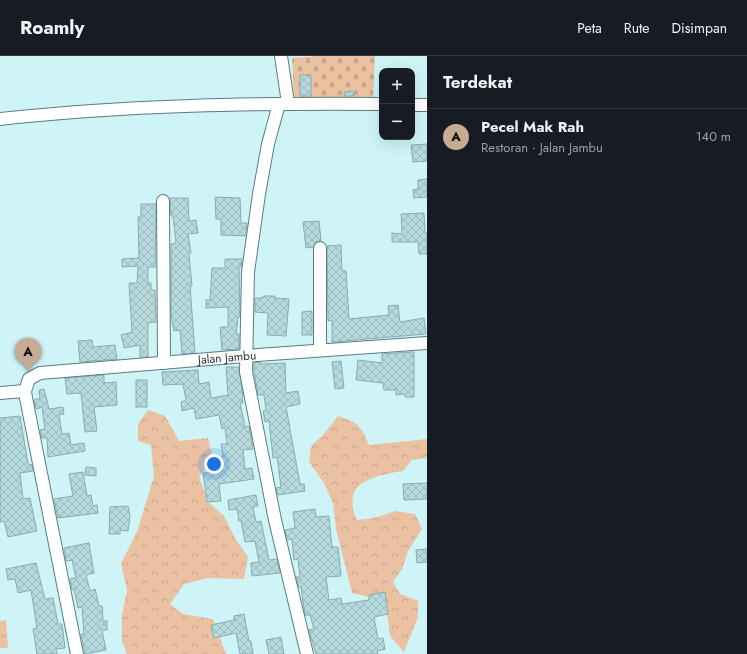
<!DOCTYPE html>
<html lang="id">
<meta charset="utf-8">
<style>
body{margin:0;font-family:Jost,sans-serif;background:#20242c;color:#f1f3f6}
.controls{position:absolute;right:12px;top:12px;display:grid;overflow:hidden;border-radius:8px;box-shadow:0 4px 16px #0002}
.controls button{width:36px;height:36px;display:grid;place-items:center;padding:0;border:0;border-bottom:1px solid #363941;background:#171b24;color:#f1f3f6;font:20px sans-serif}
.you{position:absolute;left:214px;top:408px;width:14px;height:14px;margin:-10px;border:3px solid #fff;border-radius:50%;background:#1a73e8;box-shadow:0 0 0 6px #1a73e833}
.badge{display:grid;place-items:center;width:26px;height:26px;border-radius:50%;background:#c7ac93;color:#111;font-size:13px;font-weight:700}
.pin{position:absolute;translate:-50% -33px;filter:drop-shadow(0 1px 2px #0008)}
.pin::after{content:'';position:absolute;top:21px;width:14px;height:12px;background:inherit;clip-path:polygon(0 0,100% 0,50% 100%)}
.list{margin:0;padding:0;list-style:none}
h2{display:flex;justify-content:space-between;align-items:center;height:52px;margin:0;padding:0 16px;font-size:17px}
h2 small{font-size:13px;font-weight:400;color:#9ea1a6}
.list li{display:grid;grid-template-columns:26px 1fr auto;gap:12px;align-items:center;box-sizing:border-box;height:56px;padding:0 16px;border-top:1px solid #363941}
.list b{display:block;font-size:15px;white-space:nowrap}
.list p{margin:0;font-size:13px;white-space:nowrap;color:#9ea1a6}
.list em{font-size:13px;font-style:normal;color:#9ea1a6}
.map{position:relative;flex:none;width:427px;height:598px;overflow:hidden}
header{display:flex;align-items:center;gap:24px;box-sizing:border-box;height:56px;padding:0 20px;background:#171b24;border-bottom:1px solid #363941}
header strong{font-size:19px}
nav{display:flex;gap:22px;margin-inline-start:auto;font-size:14px}
main{display:flex}
aside{flex:1;background:#171b24}
.map>svg:first-child{display:block}
</style>
<header>
<strong>Roamly</strong>
<nav><a>Peta</a><a>Rute</a><a>Disimpan</a></nav>
</header>
<main>
<div class="map">
<svg width="427" height="598" viewBox="0 0 427 598">
<defs>
<pattern id="forest-crowns" width="20" height="18" patternUnits="userSpaceOnUse"><rect width="20" height="18" fill="#eac2a2"/><path d="M2 6a3 3 0 1 1 6 0M12 15a3 3 0 1 1 6 0" fill="none" stroke="#c8a78c"/></pattern>
<pattern id="cemetery-stones" width="16" height="16" patternUnits="userSpaceOnUse"><rect width="16" height="16" fill="#eac2a2"/><path d="M2 7V4a2 2 0 0 1 4 0v3zM10 15v-3a2 2 0 0 1 4 0v3z" fill="#c8a78c"/></pattern>
<pattern id="building-cross-hatch" width="8" height="8" patternUnits="userSpaceOnUse"><rect width="8" height="8" fill="#b5d9dd"/><path d="M0 0l8 8M0 8l8-8" fill="none" stroke="#9bbbbe"/></pattern>
</defs>
<rect width="100%" height="100%" fill="#cff4f8"/>
<!-- forest -->
<path fill="url(#forest-crowns)" d="M148 354 165 360 179 385 208 382 213 402 199 421 208 446 224 460 235 482 248 501 244 523 208 522 184 528 170 548 183 558 213 563 226 598H127L122 585V559L127 534 121 507 137 476 154 420 151 389 138 385V368Z
M338 360C358 367 361 369 369 389L427 383V402L412 404 403 415C373 420 340 426 357 464L374 462 396 455 415 458 422 473 408 495 402 513 393 526 400 538 418 545V561L404 596 390 580 387 557 378 543 352 537 336 473 333 447 324 427 309 406 311 390 324 378Z
M6 564 8 592H0V565Z"/>
<!-- cemetery -->
<path fill="url(#cemetery-stones)" d="M317 0H375L373 45 294 44 292 2Z"/>
<!-- building -->
<path fill="url(#building-cross-hatch)" stroke="#88acb0" d="M300 19H311V40H300Z
M353 35 354 40H345L344 36Z
M427 88V105L413 106 411 89Z
M427 123V141L414 142 413 134 418 133V124Z
M215 141 240 142 241 167H247L245 180 221 179V163H216Z
M170 142H188L189 165 196 164 198 177 188 178 191 197 189 198 192 230H190L195 297 182 298 180 274 174 275 171 260V188L176 187 173 160H171Z
M141 148H156L155 211H148V227H151V234H155L156 266 148 267V301H140V289L124 292 121 279 132 276 129 227H137L138 210 122 211V203L139 202 138 161H141Z
M424 157 425 177H427V198H419L418 186H392V177L402 178 401 158Z
M319 165 321 185 316 186 313 191 306 192 303 166Z
M341 189 342 215H346L349 263 389 259 388 250 398 249 400 266 424 262 426 278 332 286V264L328 265 327 190Z
M225 203H242L241 211H239L240 261H238L236 278H239V293L222 294 220 271H228V251L206 252V244H210L212 212H225Z
M263 240H275V242L289 243 286 280 267 279 268 257 255 256V242H263Z
M312 255V279H302V256Z
M92 284 93 291 115 289 117 303 80 306 78 285Z
M411 296H414V341H405V338L396 339V334H384L383 327 356 324 358 304 382 307V298Z
M341 305 344 332 335 333 332 306Z
M261 306 262 308 285 307 286 337 298 335 300 348 286 351 300 428H304L305 435 278 439 276 432 281 431 277 401 273 402 269 365 265 366 263 355 266 354 264 339H258L254 315V307Z
M226 311H239L243 341 242 342 243 347H240L245 371 249 370 253 393 243 394 245 413 252 412 254 423 219 428 221 445 207 446 203 417 221 416 219 402 223 401 221 388H227L225 372 222 373 219 359 196 363 194 352 182 355 181 346 186 344 183 328 163 329 162 316 198 314 199 328 209 326 211 342 228 339Z
M104 319V327L116 326 117 349 94 351 97 375 85 376 81 337 67 338 65 322Z
M136 324H147V351H136Z
M44 333 49 353 63 351 64 358 59 359 62 378 69 377 71 389 84 387 85 395 48 401 47 382H42L40 374 45 373 42 351 36 353 34 344 40 342 39 334Z
M20 360 28 408 32 409 33 415 20 417 23 443 30 442 37 475 8 481 4 465 0 466V362Z
M86 411 96 412V420L85 419Z
M83 416 87 440 91 439 93 450 97 449 98 457 58 462 54 443 73 440 69 418Z
M427 427V443L404 444 403 428Z
M256 439 258 450 253 451 256 466 261 465 269 504 277 503 280 517 252 520 251 507 259 506 255 485 245 486 241 464 239 465 237 453 229 454 228 444Z
M128 450 130 461 128 475 120 474V478H109L110 451Z
M315 453 316 461 329 460 332 491H338L341 520 326 521 329 544 341 542 342 548 369 544V539L385 536 388 558 374 561 378 583 383 582 385 593 377 595 378 598H316L309 574 314 573 310 559H305L301 531H299L296 521H300L298 503 294 504 292 483 287 484 285 474 295 472 293 456Z
M89 487 94 517 86 519 90 535 95 533 99 550H102L103 565H107V574H102L106 594 85 598 81 578H84L82 551 78 552 74 533 72 534 70 523 76 522 72 504 66 505 64 492Z
M427 493V506L417 507 416 494Z
M36 507 45 543 53 542 58 568H62L65 592 56 593 57 598H37L33 573 37 572 31 534 18 537 15 523 8 524 6 513Z
M244 558 249 585H251L253 598H240L236 577 214 582 211 569 234 564V560Z
M281 581 284 598H269L266 584Z"/>
<g fill="none" stroke-linecap="round" stroke-linejoin="round">
<defs>
<g id="minor">
<path d="M281 0 288 47"/>
<path d="M279 48 268 88 259 138 248 216 246 316 275 464 307 598"/>
<path d="M412 49H427"/>
<path d="M0 63C127 49 255 47 382 48"/>
<path d="M163 145 164 307"/>
<path d="M320 192V294"/>
<path d="M0 337 25 335"/>
<path id="s1" d="M77 598 26 342 25 335 29 323 40 317 245 300 427 287"/>
</g>
</defs>
<!-- minor casing -->
<use href="#minor" stroke="#5a7c7f" stroke-width="14"/>
<!-- minor -->
<use href="#minor" stroke="#fff" stroke-width="12"/>
</g>
<g text-anchor="middle" stroke-width="3" stroke-linejoin="round" paint-order="stroke">
<!-- street labels -->
<g font-size="12" fill="#1f2d2f" stroke="#fff">
<text dy="4" stroke="none"><textPath href="#s1" startOffset="481">Jalan Jambu</textPath></text>
</g>
</g>
</svg>
<div class="controls">
<button>+</button>
<button>−</button>
</div>
<div class="you"></div>
<div class="pin badge" style="left:28px;top:315px">A</div>
</div>
<aside>
<h2>Terdekat<small></small></h2>
<ul class="list">
<li><span class="badge">A</span><div><b>Pecel Mak Rah</b><p>Restoran · Jalan Jambu</p></div><em>140 m</em></li>
</ul>
</aside>
</main>
